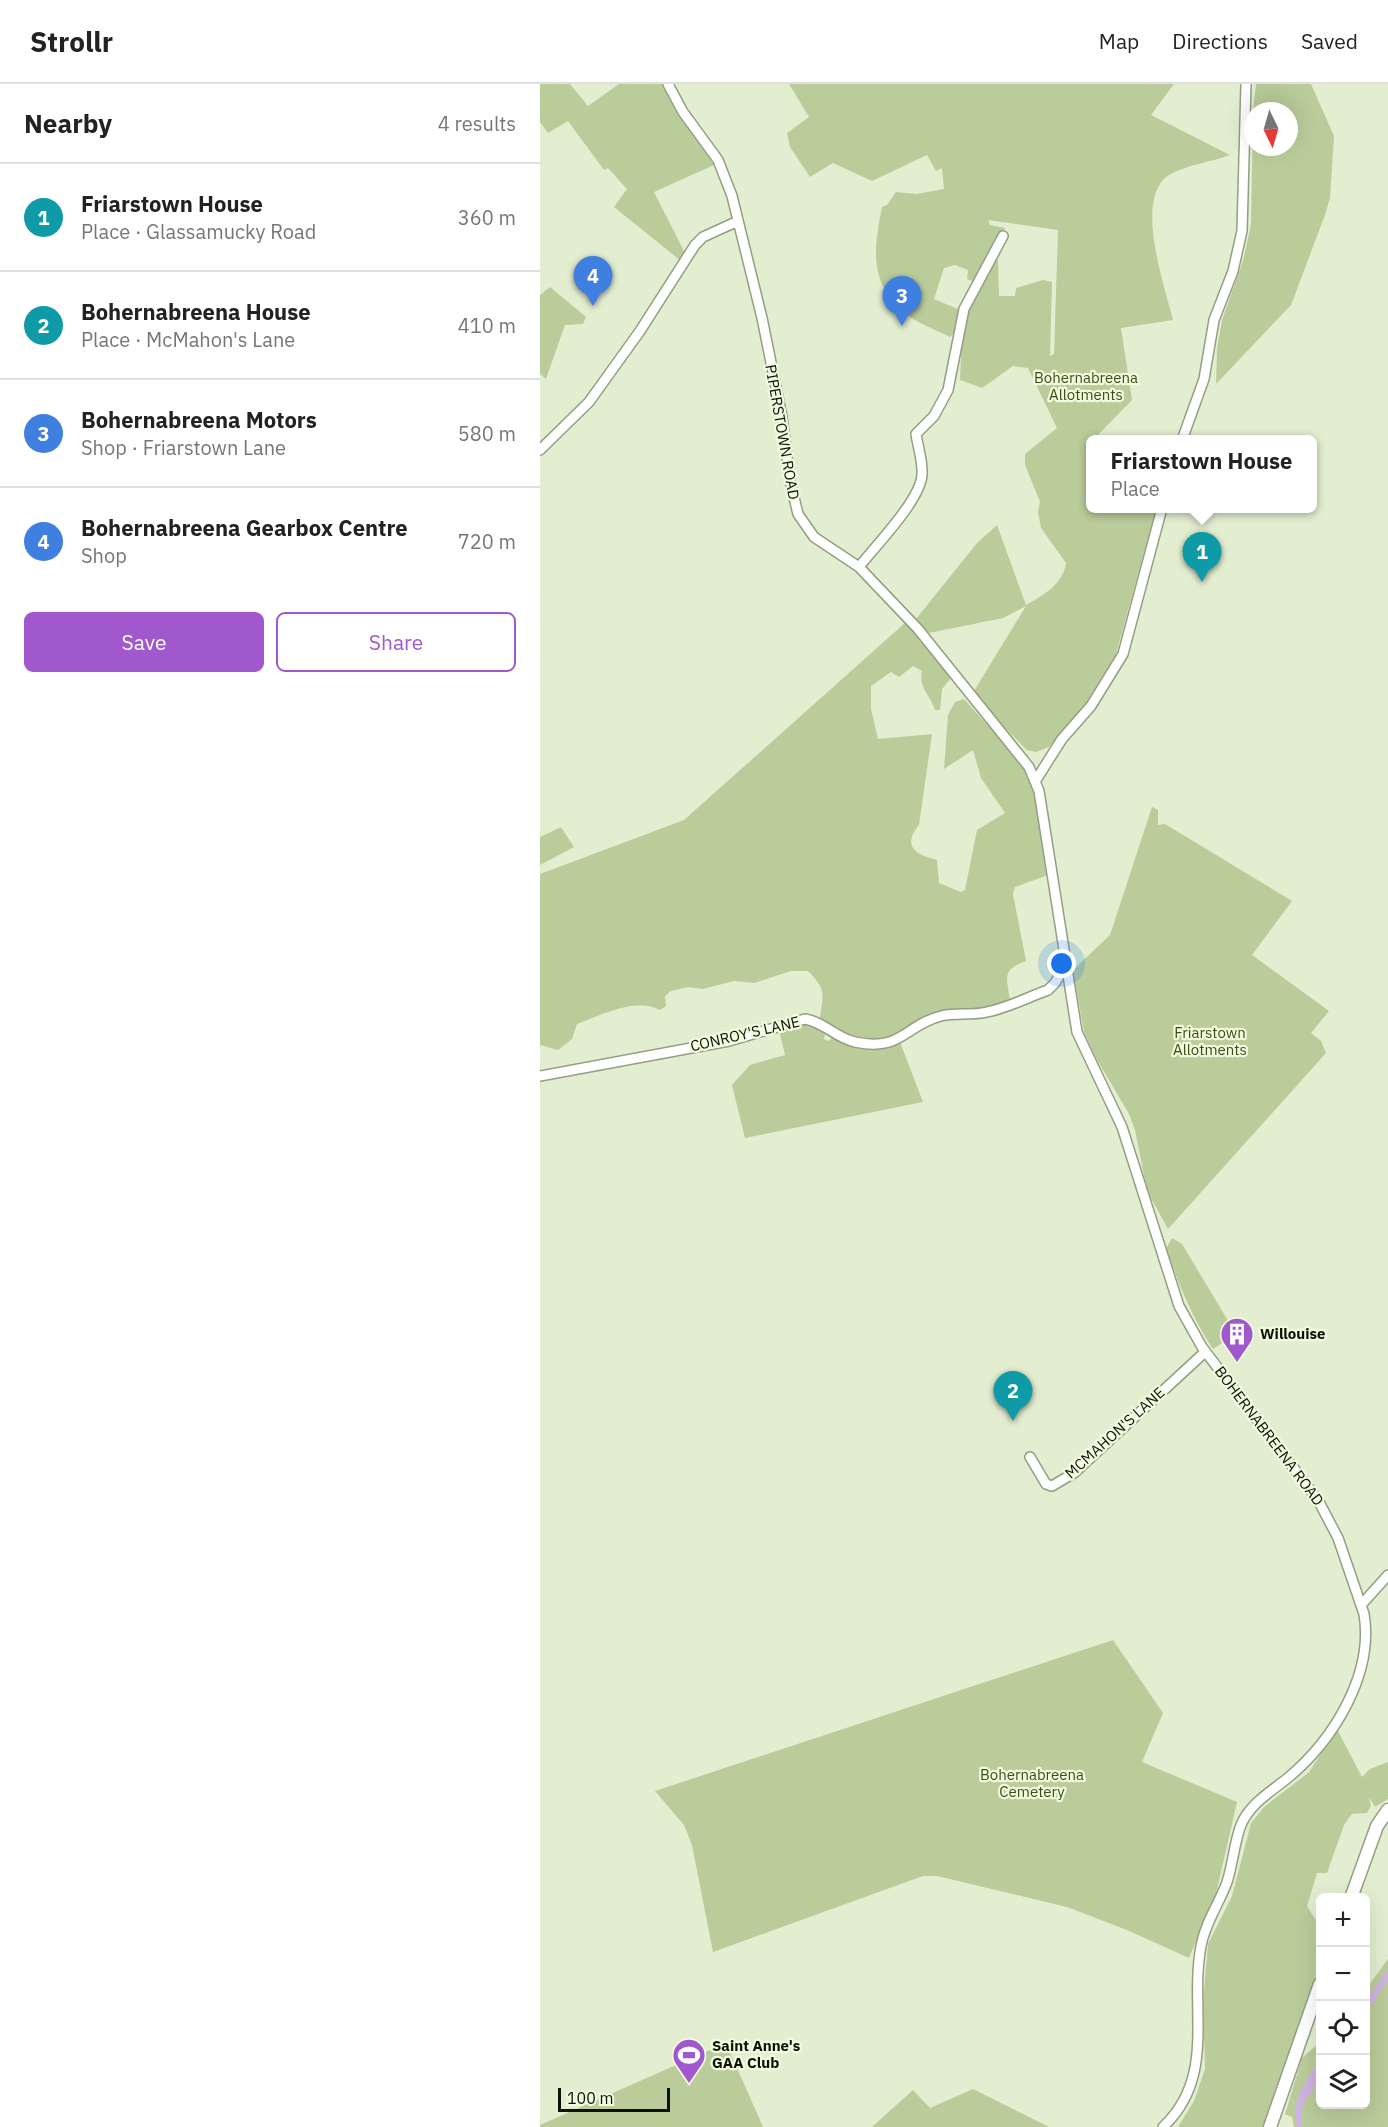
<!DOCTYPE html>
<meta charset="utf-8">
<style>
body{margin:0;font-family:"IBM Plex Sans",sans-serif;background:#f2f2f2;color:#222}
.controls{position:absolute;right:18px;bottom:18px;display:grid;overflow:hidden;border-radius:9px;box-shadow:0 6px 24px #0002}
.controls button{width:54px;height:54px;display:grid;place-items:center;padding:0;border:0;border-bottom:2px solid #e0e0e0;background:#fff;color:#222;font:30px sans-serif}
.compass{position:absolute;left:704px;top:18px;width:54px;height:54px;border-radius:50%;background:#fff;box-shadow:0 6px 24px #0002;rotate:175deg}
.scale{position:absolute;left:18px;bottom:15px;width:112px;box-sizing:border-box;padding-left:6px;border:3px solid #0d1107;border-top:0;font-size:16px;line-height:21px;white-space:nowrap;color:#0d1107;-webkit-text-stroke:4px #f0fbde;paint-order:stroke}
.you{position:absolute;left:522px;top:880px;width:21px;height:21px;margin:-15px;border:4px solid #fff;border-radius:50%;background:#1a73e8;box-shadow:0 0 0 9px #1a73e833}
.badge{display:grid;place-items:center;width:39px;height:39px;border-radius:50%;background:#a058cc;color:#fff;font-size:20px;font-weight:700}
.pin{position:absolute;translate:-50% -50px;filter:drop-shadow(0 2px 3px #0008)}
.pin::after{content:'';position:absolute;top:32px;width:21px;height:18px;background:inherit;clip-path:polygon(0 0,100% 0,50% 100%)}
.popup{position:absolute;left:546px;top:351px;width:231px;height:78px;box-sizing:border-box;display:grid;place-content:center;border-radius:9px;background:#fff;filter:drop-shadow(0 2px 4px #0005);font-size:20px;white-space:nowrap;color:#767676}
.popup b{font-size:22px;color:#222}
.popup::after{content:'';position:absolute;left:50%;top:100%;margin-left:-12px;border:12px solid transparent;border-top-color:#fff}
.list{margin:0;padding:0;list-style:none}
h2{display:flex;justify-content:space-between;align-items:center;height:78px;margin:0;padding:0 24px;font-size:26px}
h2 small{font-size:20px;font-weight:400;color:#767676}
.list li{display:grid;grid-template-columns:39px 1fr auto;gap:18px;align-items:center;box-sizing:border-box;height:108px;padding:0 24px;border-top:2px solid #e0e0e0}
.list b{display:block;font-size:22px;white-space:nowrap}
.list p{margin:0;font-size:20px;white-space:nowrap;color:#767676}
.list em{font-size:20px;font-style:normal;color:#767676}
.actions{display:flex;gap:12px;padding:18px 24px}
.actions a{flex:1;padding:14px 0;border:2px solid #a058cc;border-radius:9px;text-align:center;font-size:21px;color:#a058cc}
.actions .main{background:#a058cc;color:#fff}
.icon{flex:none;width:33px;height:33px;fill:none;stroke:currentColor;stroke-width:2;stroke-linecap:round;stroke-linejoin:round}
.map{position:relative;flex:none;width:848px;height:2043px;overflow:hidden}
header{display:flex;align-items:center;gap:36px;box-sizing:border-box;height:84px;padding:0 30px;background:#fff;border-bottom:2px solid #e0e0e0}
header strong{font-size:28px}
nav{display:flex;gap:33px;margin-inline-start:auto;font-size:21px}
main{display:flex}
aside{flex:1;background:#fff}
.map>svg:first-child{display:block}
</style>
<header>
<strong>Strollr</strong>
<nav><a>Map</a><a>Directions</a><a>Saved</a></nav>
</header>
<main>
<aside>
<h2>Nearby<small>4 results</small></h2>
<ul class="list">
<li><span class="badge" style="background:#0f9aa8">1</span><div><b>Friarstown House</b><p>Place · Glassamucky Road</p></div><em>360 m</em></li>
<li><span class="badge" style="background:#0f9aa8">2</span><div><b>Bohernabreena House</b><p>Place · McMahon's Lane</p></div><em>410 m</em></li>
<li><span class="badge" style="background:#3f7fe0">3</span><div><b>Bohernabreena Motors</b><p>Shop · Friarstown Lane</p></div><em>580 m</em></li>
<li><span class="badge" style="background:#3f7fe0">4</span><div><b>Bohernabreena Gearbox Centre</b><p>Shop</p></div><em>720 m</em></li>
</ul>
<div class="actions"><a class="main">Save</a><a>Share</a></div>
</aside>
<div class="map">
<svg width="848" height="2043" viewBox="0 0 848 2043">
<rect width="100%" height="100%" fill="#e3eed1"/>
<!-- green -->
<path fill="#bacc9a" d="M0 0H30L48 22 79 0H124L155 54 174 81 114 108 145 169 141 177 74 123 87 105 68 84 64 86 28 37 8 49 0 38Z
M249 0H634L611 31 690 71C671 78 646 81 629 91 593 114 625 203 633 236L581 244 592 316 554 355 551 356V424L616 425 576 570 542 625 509 663 496 668 487 666 446 625 434 607 486 522 463 534 389 549 376 535 437 459 457 441 486 521C504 511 523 500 526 479L501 444 498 428 500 418 485 381V370L517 344 488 284 473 282 442 304 420 296 422 251 427 226 452 179 458 176 459 212H475L476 204 503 196 512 198 510 272 514 270 518 146 448 136 450 141 465 144 437 199 427 195 428 186 415 181 404 184 394 215 420 226 415 248 410 253C397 246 381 241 369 232 329 202 333 168 342 123L347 121 356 108 376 110 404 105 402 84 396 87 387 71 332 97 293 79 270 93 250 63 247 49 269 33Z
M716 0H771L794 52 790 114 785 131 751 221 676 300 677 265 682 236 703 177 711 140 713 32V63H749V27H713Z
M10 203 46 233 43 240 25 241 6 295 0 290V211Z
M366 538 412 593 402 605 400 626H395C391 612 378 604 382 587L373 582 359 593 351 588 331 602V625L338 655 392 650 379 741C361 763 377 771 397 776L399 799 421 808 425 806 437 746 465 729 441 694 433 666 404 685 408 631 415 618 424 615 484 682 493 699 508 791 475 803 473 810 486 877C461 886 467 893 470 917L440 926H420L354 953 339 956 306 951 295 946 280 934C283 910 287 906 268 887H251L214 899 194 897 163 905 148 903 131 907 125 912 126 922 120 926C96 913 61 931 37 940L32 955 18 966 0 961V790L144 736Z
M612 723 618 726V741L625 740 752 817 712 871 789 927 771 949 781 957 786 969 628 1145 607 1107 595 1046 589 1030 556 974 544 948 533 886 570 851Z
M21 743 34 763 0 781V753Z
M258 939C269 939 277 940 285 949L284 955 288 957 292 954 348 963 360 958 383 1018 205 1054 192 1001 210 981 245 971 239 946Z
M632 1154 642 1160 696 1250 673 1265C652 1234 639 1200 626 1165Z
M573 1556 623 1629 602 1678 697 1718 676 1810 649 1874 587 1846 527 1823 397 1792H383L173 1868 152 1761 144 1741 115 1707Z
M797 1645 822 1693 830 1685 848 1678V1715L835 1723 829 1713 831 1722 827 1729 812 1730 804 1741 787 1789H777L767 1822 775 1835 780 1837V1884L725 2043H638L654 2017 665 1985 663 1919 668 1860 692 1812 711 1739 724 1723 769 1688Z
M848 1875V2043H754L752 2033 745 2030 762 1974 780 1958V2020H826V1905Z
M186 1959 223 2043H0V2041Z
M433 2005 509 2043H332L373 2006 390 2024Z"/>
<!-- water -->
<path fill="#cfb3e3" d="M848 1885V1896L826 1929V1916Z
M780 1975C780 1979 782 1986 780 1990 775 2012 756 2015 762 2043H757C750 2016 767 1996 780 1975Z"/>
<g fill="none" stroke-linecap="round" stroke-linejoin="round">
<defs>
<path id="minor" d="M128 0 143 28 178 76 192 112 222 234 242 333 250 397 258 430 274 453 319 483 378 545 489 683 499 707 537 948 582 1043 639 1222 662 1263 778 1416 798 1454 824 1530C834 1590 794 1655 749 1693 732 1707 710 1719 701 1741 694 1759 693 1780 687 1798 679 1820 665 1839 661 1862 649 1926 677 1992 623 2043
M642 356 664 295 674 236 693 187 702 147 706 0
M0 366 49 318 100 247 155 161 163 153 198 137
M319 483C335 462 380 417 382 391 383 377 378 364 376 350L394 332 408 306 424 225 463 152
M496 696 522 655 551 622 583 570 622 424
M0 992 189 957 265 935C284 938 296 954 315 958 362 968 365 941 401 932 416 928 431 932 447 928 468 924 488 913 508 906L515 899 526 880
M490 1373 506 1400 512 1402 534 1389 665 1268
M822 1520 848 1491"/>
<path id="secondary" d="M811 1814 837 1742 848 1726
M730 2043 780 1900"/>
</defs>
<!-- minor casing -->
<use href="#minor" stroke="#949e83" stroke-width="12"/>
<!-- secondary casing -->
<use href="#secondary" stroke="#949e83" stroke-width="15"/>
<!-- minor -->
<use href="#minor" stroke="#fff" stroke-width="9"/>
<!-- secondary -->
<use href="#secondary" stroke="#fff" stroke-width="12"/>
</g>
<!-- icons -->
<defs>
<symbol id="building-pin" viewBox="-11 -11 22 30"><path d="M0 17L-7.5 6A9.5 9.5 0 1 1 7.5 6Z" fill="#a058cc" stroke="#f0fbde"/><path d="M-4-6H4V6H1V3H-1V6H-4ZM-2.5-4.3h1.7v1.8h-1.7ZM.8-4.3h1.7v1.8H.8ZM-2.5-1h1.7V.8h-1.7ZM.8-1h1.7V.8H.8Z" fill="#fff"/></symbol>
<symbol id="stadium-pin" viewBox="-11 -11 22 30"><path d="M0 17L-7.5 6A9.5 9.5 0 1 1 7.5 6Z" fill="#a058cc" stroke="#f0fbde"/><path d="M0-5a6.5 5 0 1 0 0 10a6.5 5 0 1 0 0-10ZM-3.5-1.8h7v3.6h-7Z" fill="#fff"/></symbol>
</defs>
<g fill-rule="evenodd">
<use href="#building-pin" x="678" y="1231" width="38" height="52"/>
<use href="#stadium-pin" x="130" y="1952" width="38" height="52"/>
</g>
<g text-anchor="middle" stroke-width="4.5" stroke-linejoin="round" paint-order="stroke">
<!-- park labels -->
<g font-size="15" fill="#3c4c15" stroke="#f0fbde">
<text x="546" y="299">Bohernabreena<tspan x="546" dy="17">Allotments</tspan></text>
<text x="670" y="954">Friarstown<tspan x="670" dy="17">Allotments</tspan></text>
<text x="492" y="1696">Bohernabreena<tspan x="492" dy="17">Cemetery</tspan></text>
</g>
<!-- street labels -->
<g font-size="15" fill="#0d1107" stroke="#f0fbde">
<text transform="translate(242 348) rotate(80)" y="5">PIPERSTOWN ROAD</text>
<text transform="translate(205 950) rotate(-13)" y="5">CONROY'S LANE</text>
<text transform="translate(575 1349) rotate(-42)" y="5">MCMAHON'S LANE</text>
<text transform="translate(729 1352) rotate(53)" y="5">BOHERNABREENA ROAD</text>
</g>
<!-- poi labels -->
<g font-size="15" font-weight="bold" fill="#0d1107" stroke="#f0fbde" text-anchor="start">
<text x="720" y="1255">Willouise</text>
<text x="172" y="1967">Saint Anne's<tspan x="172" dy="17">GAA Club</tspan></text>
</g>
</g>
</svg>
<div class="controls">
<button>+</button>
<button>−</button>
<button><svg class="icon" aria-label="locate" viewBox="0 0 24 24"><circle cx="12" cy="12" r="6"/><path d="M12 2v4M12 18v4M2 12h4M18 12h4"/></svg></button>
<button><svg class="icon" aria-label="layers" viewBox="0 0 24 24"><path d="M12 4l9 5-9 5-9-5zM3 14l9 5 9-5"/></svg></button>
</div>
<svg class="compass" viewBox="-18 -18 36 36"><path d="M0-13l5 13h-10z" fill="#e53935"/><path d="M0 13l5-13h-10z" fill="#767676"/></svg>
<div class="scale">100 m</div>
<div class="you"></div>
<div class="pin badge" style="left:662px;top:498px;background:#0f9aa8">1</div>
<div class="popup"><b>Friarstown House</b>Place</div>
<div class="pin badge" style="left:473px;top:1337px;background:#0f9aa8">2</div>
<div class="pin badge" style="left:362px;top:242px;background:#3f7fe0">3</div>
<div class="pin badge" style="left:53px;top:222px;background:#3f7fe0">4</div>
</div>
</main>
